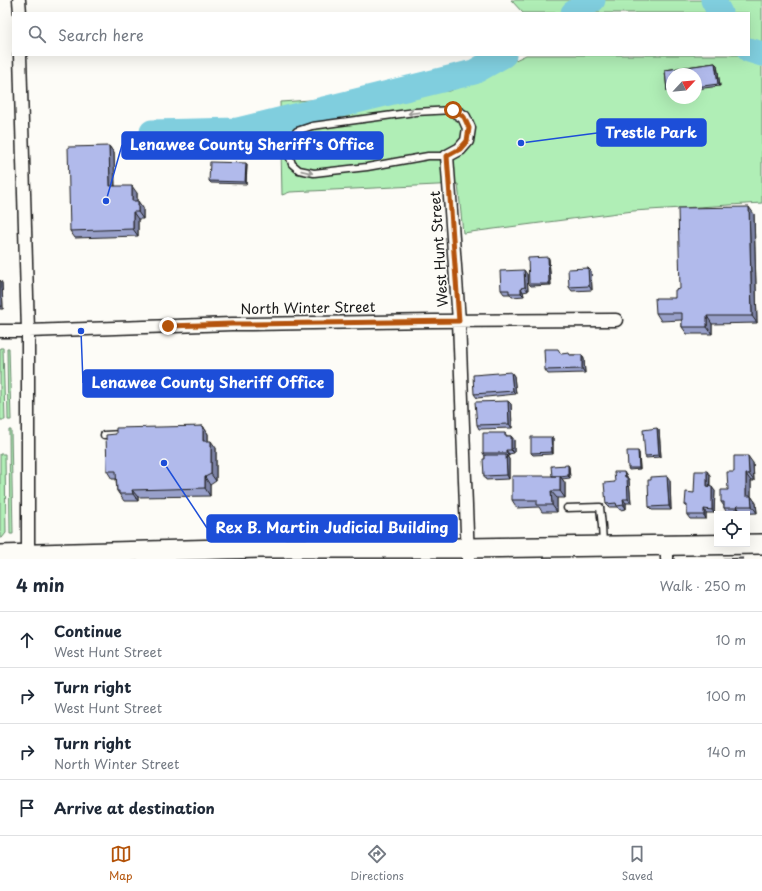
<!DOCTYPE html>
<meta charset="utf-8">
<style>
body{margin:0;font-family:"Playpen Sans",sans-serif;background:#f2f2f3;color:#1f2937}
.controls{position:absolute;right:12px;bottom:12px;display:grid;overflow:hidden;border-radius:0px;box-shadow:0 4px 16px #0002}
.controls button{width:36px;height:36px;display:grid;place-items:center;padding:0;border:0;border-bottom:1px solid #e0e1e3;background:#fff;color:#1f2937;font:20px sans-serif}
.compass{position:absolute;left:666px;top:68px;width:36px;height:36px;border-radius:50%;background:#fff;box-shadow:0 4px 16px #0002;rotate:64deg}
.stop{position:absolute;width:12px;height:12px;margin:-9px;border:3px solid #b45309;border-radius:50%;background:#fff}
.stop.end{background:#b45309;border-color:#fff;box-shadow:0 1px 4px #0008}
.list{margin:0;padding:0;list-style:none}
h2{display:flex;justify-content:space-between;align-items:center;height:52px;margin:0;padding:0 16px;font-size:17px}
h2 small{font-size:13px;font-weight:400;color:#747a83}
.list li{display:grid;grid-template-columns:26px 1fr auto;gap:12px;align-items:center;box-sizing:border-box;height:56px;padding:0 16px;border-top:1px solid #e0e1e3}
.list b{display:block;font-size:15px;white-space:nowrap}
.list p{margin:0;font-size:13px;white-space:nowrap;color:#747a83}
.list em{font-size:13px;font-style:normal;color:#747a83}
.icon{flex:none;width:22px;height:22px;fill:none;stroke:currentColor;stroke-width:2;stroke-linecap:round;stroke-linejoin:round}
.map{position:relative;flex:none;width:762px;height:559px;overflow:hidden}
.search{position:absolute;background:#fff;box-shadow:0 4px 16px #0002;left:12px;right:12px;top:12px;height:44px;display:flex;align-items:center;gap:10px;box-sizing:border-box;padding:0 14px;border-radius:0px;color:#747a83;font-size:15px}
.sheet{height:276px;background:#fff}
nav{display:flex;justify-content:space-around;align-items:center;box-sizing:border-box;height:56px;border-top:1px solid #e0e1e3;background:#fff;font-size:11px;color:#747a83}
nav a{display:grid;justify-items:center;gap:2px}
nav .on{color:#b45309}
.map>svg:first-child{display:block}
</style>
<div class="map">
<svg width="762" height="559" viewBox="0 0 762 559">
<rect width="100%" height="100%" fill="#fdfcf7"/>
<filter id="ink" filterUnits="userSpaceOnUse"><feTurbulence type="fractalNoise" baseFrequency=".025" numOctaves="2"/><feDisplacementMap in="SourceGraphic" scale="8" xChannelSelector="R" yChannelSelector="G"/><feConvolveMatrix kernelMatrix="1 2 1 2 8 2 1 2 1" color-interpolation-filters="sRGB"/></filter>
<g filter="url(#ink)">
<!-- green -->
<path fill="#b0eeb6" stroke="#668569" fill-rule="evenodd" d="M511 0H762V203L633 211 463 233 458 184 290 192 282 195 280 102 450 91 526 55H749V13H523ZM672 74H696V98H672Z
M0 348H3L5 420H0Z
M7 348H9L11 420H8Z
M9 430H11L13 534H10Z
M0 454H5L6 533 2 538H0Z"/>
<g fill="none" stroke-linecap="round" stroke-linejoin="round">
<!-- river -->
<path stroke="#80cede" stroke-width="25" d="M713 0 720 13
M573 13 593 0
M749 50 762 54
M152 132 238 130 474 72 504 55"/>
<defs>
<path id="lane" d="M447 156H428L367 167 314 173 299 170 292 164 288 152 290 139 297 131 312 126 415 112 453 110
M104 435 122 434
M567 508 600 507 602 526 603 544"/>
<path id="street" d="M19 0 20 13
M20 55 28 331V559
M453 110 464 117 469 128 467 141 460 149 447 156 459 321 468 559
M0 331H28L232 324H252L433 321 616 320
M667 545V559"/>
<path id="primary" d="M0 555 260 548H468L762 544"/>
</defs>
<!-- lane casing -->
<use href="#lane" stroke="#1c1c1c" stroke-width="9"/>
<!-- street casing -->
<use href="#street" stroke="#1c1c1c" stroke-width="15"/>
<!-- primary casing -->
<use href="#primary" stroke="#1c1c1c" stroke-width="22"/>
<!-- lane -->
<use href="#lane" stroke="#fdfcf7" stroke-width="6"/>
<!-- street -->
<use href="#street" stroke="#fdfcf7" stroke-width="12"/>
<!-- primary -->
<use href="#primary" stroke="#fdfcf7" stroke-width="19"/>
</g>
<!-- wall -->
<path fill="#98a0ca" stroke="#1c1c1c" d="M715 63 717 65 720 86 696 89V74H672V92L669 93 667 91 665 70Z
M109 146 114 153 115 186 137 193V201L143 208V219H138V236L75 238 70 231Z
M247 165 246 184 211 183 209 181Z
M754 214 757 323 712 324V334H687L682 327V320L661 321 656 313 675 298 680 289Z
M548 257 549 259 551 285 531 286 529 284Z
M588 268 591 271 592 290 572 291 569 287Z
M527 274 528 291 523 292 524 296 512 297 510 294H504L501 290Z
M0 280 2 283 3 309H0Z
M571 355H582L584 359 585 373 548 374 545 370Z
M511 372 514 376 516 394 477 398 474 394Z
M511 404 512 428 479 429 477 425Z
M203 426 208 434V441L216 448V481L210 485V496L138 497V501H124L117 491 116 479H112L107 471 116 434Z
M659 430 661 457 646 458 645 456Z
M505 433 507 436H511L514 440V453L509 454V456H507L509 459V479L486 480 484 476 485 459V456L483 453Z
M553 438V454L533 455 531 453Z
M639 453 640 469 629 470 628 468Z
M753 463 754 481H751V496L756 503 757 513 728 514 724 508V506L721 502 728 490 734 472Z
M568 465 569 467 570 478 562 479 565 483V498H557V512H542L539 507 517 508 512 500 552 476Z
M710 475V486L715 491 714 513H706V519H690L687 515V508L685 505 694 493Z
M627 476V477L629 480 631 503H626V509L620 510 618 507H609L606 504 615 482Z
M670 480 671 510H652L649 507Z"/>
<!-- shaded-wall -->
<path fill="#7c82a4" stroke="#1c1c1c" d="M715 63 717 65 720 86 718 84Z
M109 146 114 153 115 194 110 186Z
M246 163 247 165 246 184 245 182Z
M132 186 137 193V208L132 201Z
M138 201 143 208V219L138 212Z
M749 207 754 214 757 323 752 316Z
M133 212 138 219V236L133 229Z
M548 257 549 259 551 285 549 284Z
M588 268 591 271 592 290 589 286Z
M524 270 527 274 528 291 525 287Z
M0 280 2 283 3 309 0 304Z
M521 288 523 292 524 296 521 293Z
M707 316 712 324V334L707 327Z
M582 355 584 359 585 373 582 369Z
M511 372 514 376 516 394 513 391Z
M508 401 511 404 512 428 509 424Z
M203 426 208 434V448L203 441Z
M657 428 659 430 661 457 659 455Z
M511 436 514 440V453L511 450Z
M551 437 553 438V454L552 452Z
M211 441 216 448V481L211 474Z
M506 450 509 454V456L506 453Z
M638 451 639 453 640 469 639 468Z
M506 455 509 459V479L507 475Z
M748 456 753 463 754 481 749 474Z
M568 465 569 467 570 478 568 476Z
M707 471 710 475 709 489 707 486Z
M624 472 629 480 631 503 628 499 625 477Z
M746 474 751 481V504L746 496Z
M560 476 565 483V498L560 491Z
M667 476 670 480 671 510 669 506Z
M205 477 210 485V496L205 488Z
M712 487 715 491 714 513 712 510Z
M132 490 138 497V501L133 494Z
M551 491 557 498V512L552 505Z
M751 496 756 503 757 513 752 506Z
M623 499 626 503V509L624 505Z
M737 506 742 514H741L737 508Z
M704 509 706 513V519L704 515Z"/>
<!-- building -->
<path fill="#b1baeb" stroke="#1c1c1c" d="M715 63 718 84 696 87V74H672V90L667 91 665 70Z
M109 146 110 186H132V201H138V212H133V229L70 231 68 147Z
M210 162 246 163 245 182 209 181Z
M749 207 752 316H707V327H682V313H656L655 298H675V290L680 289 678 208Z
M548 257 549 284H529L528 258Z
M588 268 589 286 569 287 568 269Z
M524 270 525 287 521 288V293H509V290H501L500 271Z
M544 349H558L561 354 569 353 570 355H582V369L545 370Z
M511 372 513 391 474 394 473 375Z
M508 401 509 424 477 425 475 402Z
M203 426V441H211V474L205 477V488L132 490 133 494H119V491H117L116 471H107L106 435 116 434V428Z
M657 428 659 455 645 456 643 430Z
M483 433H505V436H511V450H506V453H483Z
M531 437H551L552 452 531 453Z
M627 451H638L639 468H628Z
M485 455H506L507 475 484 476 483 459H485Z
M734 456H748L749 474H746V496H751L752 506H737V508H724V502H721V490H728L727 472H734Z
M568 465V476L560 477V476H552L551 466Z
M695 471H707V486L712 487V510L704 509V515H687V505H685L686 492 694 493Z
M614 472H624L625 477H627L628 499H623L624 505 617 506 616 503 606 504 604 483 615 482Z
M512 476H560V491H551L552 505H537V500H512Z
M667 476 669 506 649 507 648 480H651V477Z
M743 558V559H723Z"/>
<!-- one-way arrows -->
<defs><path id="oneway-shaft" d="M-6 0H5M1.5-3L5.5 0L1.5 3" fill="none" stroke-width="1.6" stroke-linecap="round" stroke-linejoin="round"/></defs>
<g stroke="#989794">
<use href="#oneway-shaft" transform="translate(414 113) rotate(174)"/>
<use href="#oneway-shaft" transform="translate(307 172) rotate(13)"/>
</g>
</g>
<g fill="none" stroke-linecap="round" stroke-linejoin="round" filter="url(#ink)">
<!-- route -->
<path stroke="#b45309" stroke-width="5" d="M168 326 232 324H252L459 321 447 156 460 149 467 141 469 128 464 117 453 110"/>
</g>
<g text-anchor="middle" stroke-width="3" stroke-linejoin="round" paint-order="stroke">
<!-- street labels -->
<g font-size="14" fill="#1c1c1c" stroke="#fdfcf7">
<text transform="translate(439 249) rotate(-94)" y="5">West Hunt Street</text>
<text transform="translate(308 308) rotate(-1)" y="5">North Winter Street</text>
</g>
</g>
<!-- callouts -->
<path fill="none" stroke="#1d4ed8" stroke-width="1.5" d="M521 143L597 133M106 201L122 145M81 331L83 383M164 463L207 528"/>
<g fill="#1d4ed8" stroke="#fdfcf7" stroke-width="1.5">
<circle cx="521" cy="143" r="4"/>
<circle cx="106" cy="201" r="4"/>
<circle cx="81" cy="331" r="4"/>
<circle cx="164" cy="463" r="4"/>
</g>
<g fill="#1d4ed8" stroke="#1d4ed8" stroke-width="1.5">
<rect x="597" y="119" width="109" height="27" rx="4"/>
<rect x="122" y="132" width="261" height="27" rx="4"/>
<rect x="83" y="370" width="250" height="27" rx="4"/>
<rect x="207" y="515" width="250" height="27" rx="4"/>
</g>
<g font-size="15" text-anchor="middle" font-weight="bold" fill="#fff">
<text x="651" y="138">Trestle Park</text>
<text x="252" y="150">Lenawee County Sheriff's Office</text>
<text x="208" y="388">Lenawee County Sheriff Office</text>
<text x="332" y="533">Rex B. Martin Judicial Building</text>
</g>
</svg>
<div class="controls">
<button><svg class="icon" aria-label="locate" viewBox="0 0 24 24"><circle cx="12" cy="12" r="6"/><path d="M12 2v4M12 18v4M2 12h4M18 12h4"/></svg></button>
</div>
<svg class="compass" viewBox="-18 -18 36 36"><path d="M0-13l5 13h-10z" fill="#e53935"/><path d="M0 13l5-13h-10z" fill="#747a83"/></svg>
<div class="stop" style="left:453px;top:110px"></div>
<div class="stop end" style="left:168px;top:326px"></div>
<div class="search"><svg class="icon" aria-label="search" viewBox="0 0 24 24"><circle cx="10" cy="10" r="6"/><path d="M15 15l6 6"/></svg>Search here</div>
</div>
<section class="sheet">
<h2>4 min<small>Walk · 250 m</small></h2>
<ul class="list">
<li><svg class="icon" aria-label="ahead" viewBox="0 0 24 24"><path d="M12 20V5M6 11l6-6 6 6"/></svg><div><b>Continue</b><p>West Hunt Street</p></div><em>10 m</em></li>
<li><svg class="icon" aria-label="right" viewBox="0 0 24 24"><path d="M7 20v-9h11M14 6l5 5-5 5"/></svg><div><b>Turn right</b><p>West Hunt Street</p></div><em>100 m</em></li>
<li><svg class="icon" aria-label="right" viewBox="0 0 24 24"><path d="M7 20v-9h11M14 6l5 5-5 5"/></svg><div><b>Turn right</b><p>North Winter Street</p></div><em>140 m</em></li>
<li><svg class="icon" aria-label="arrive" viewBox="0 0 24 24"><path d="M6 21V4h12l-3 4 3 4H6"/></svg><div><b>Arrive at destination</b></div></li>
</ul>
</section>
<nav>
<a class="on"><svg class="icon" aria-label="map" viewBox="0 0 24 24"><path d="M3 6l6-2 6 2 6-2v14l-6 2-6-2-6 2zM9 4v14M15 6v14"/></svg>Map</a>
<a><svg class="icon" aria-label="directions" viewBox="0 0 24 24"><path d="M12 3l9 9-9 9-9-9zM9 14v-3h6M13 9l2 2-2 2"/></svg>Directions</a>
<a><svg class="icon" aria-label="saved" viewBox="0 0 24 24"><path d="M7 4h10v16l-5-4-5 4z"/></svg>Saved</a>
</nav>
